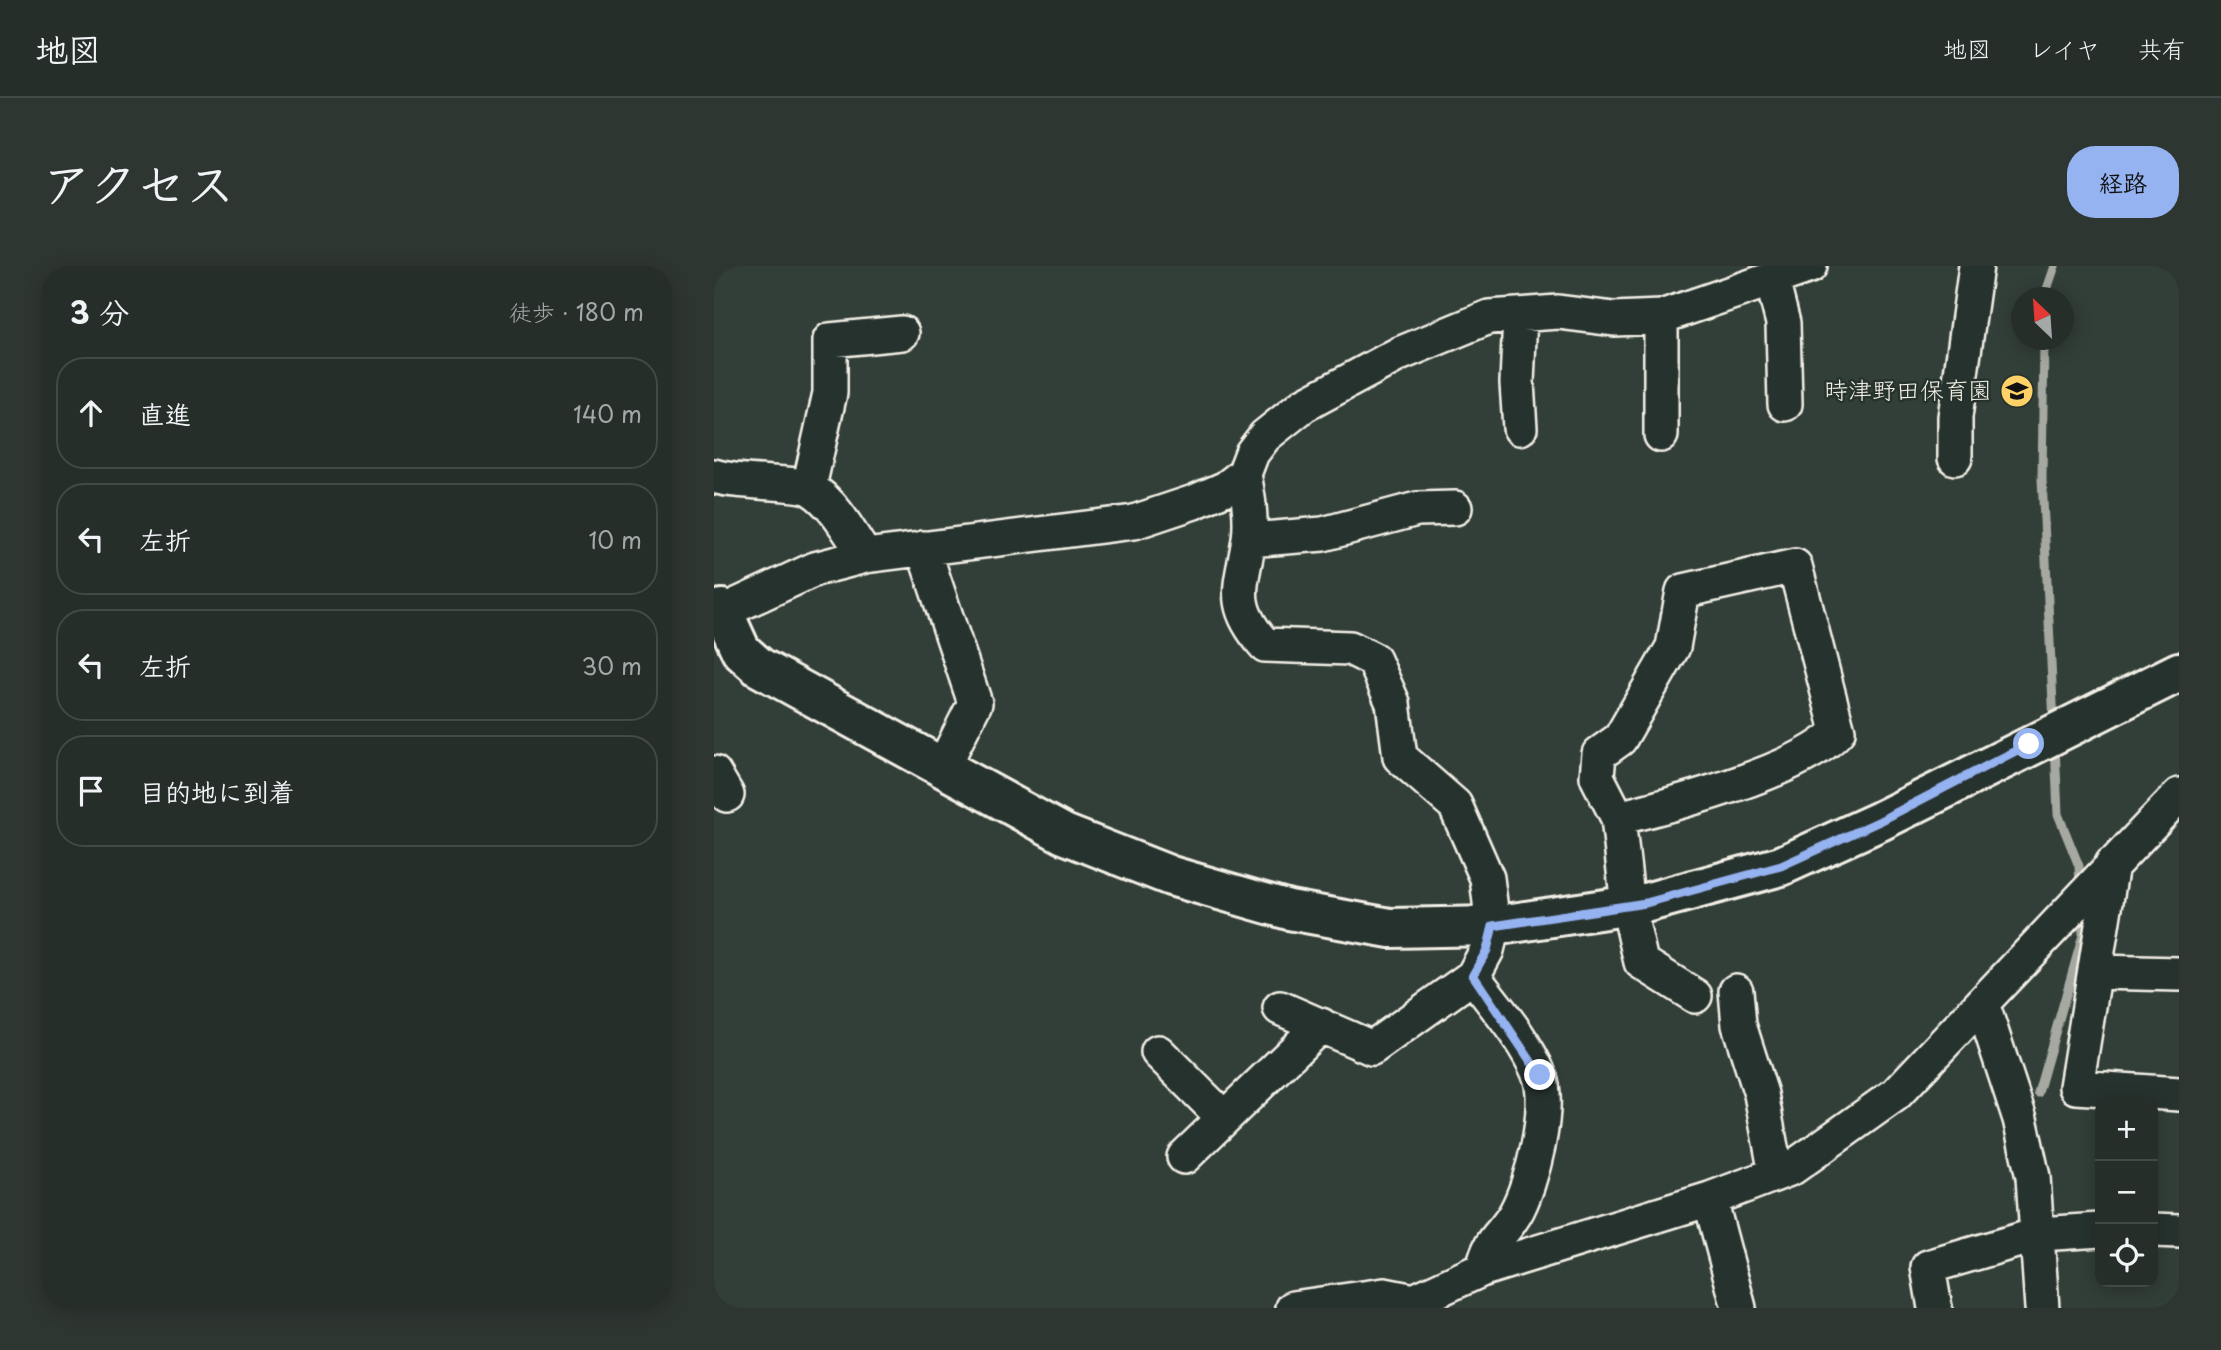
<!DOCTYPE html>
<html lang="ja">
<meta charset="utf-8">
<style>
body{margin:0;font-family:"Playpen Sans","Klee One",sans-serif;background:#2e3632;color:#f1f3f6}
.controls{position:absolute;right:21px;bottom:21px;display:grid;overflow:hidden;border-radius:14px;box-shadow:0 4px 18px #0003}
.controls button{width:63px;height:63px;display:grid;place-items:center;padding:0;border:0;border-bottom:2px solid #424a47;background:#262e2a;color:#f1f3f6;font:35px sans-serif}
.compass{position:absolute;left:1297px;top:21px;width:63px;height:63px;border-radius:50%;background:#262e2a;box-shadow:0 4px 18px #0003;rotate:335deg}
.stop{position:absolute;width:21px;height:21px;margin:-16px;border:5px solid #95b2f1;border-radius:50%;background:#fff}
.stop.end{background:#95b2f1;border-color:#fff;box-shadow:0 2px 7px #0008}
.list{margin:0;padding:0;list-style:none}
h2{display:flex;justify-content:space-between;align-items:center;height:91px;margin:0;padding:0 28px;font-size:30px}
h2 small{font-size:23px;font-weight:400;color:#a4a8a8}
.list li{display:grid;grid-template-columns:46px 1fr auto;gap:21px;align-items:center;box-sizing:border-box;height:112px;margin:0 14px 14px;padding:0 14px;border:2px solid #424a47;border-radius:28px}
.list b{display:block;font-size:26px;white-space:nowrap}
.list em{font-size:23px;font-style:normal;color:#a4a8a8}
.icon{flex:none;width:38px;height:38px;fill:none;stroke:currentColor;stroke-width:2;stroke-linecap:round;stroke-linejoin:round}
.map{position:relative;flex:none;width:1465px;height:1042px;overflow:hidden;border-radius:28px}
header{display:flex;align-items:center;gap:42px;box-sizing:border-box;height:98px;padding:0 35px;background:#262e2a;border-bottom:2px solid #424a47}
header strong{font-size:33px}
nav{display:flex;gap:38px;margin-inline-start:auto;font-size:24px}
.intro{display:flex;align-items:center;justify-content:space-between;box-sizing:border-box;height:168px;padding:0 42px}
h1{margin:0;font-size:49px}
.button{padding:18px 32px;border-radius:28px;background:#95b2f1;color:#111;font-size:24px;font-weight:700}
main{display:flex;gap:42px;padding:0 42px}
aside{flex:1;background:#262e2a;border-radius:28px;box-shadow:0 4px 18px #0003}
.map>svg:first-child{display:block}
</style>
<header>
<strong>地図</strong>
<nav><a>地図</a><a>レイヤ</a><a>共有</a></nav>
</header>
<div class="intro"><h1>アクセス</h1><a class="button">経路</a></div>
<main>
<aside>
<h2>3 分<small>徒歩 · 180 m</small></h2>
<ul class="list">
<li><svg class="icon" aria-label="ahead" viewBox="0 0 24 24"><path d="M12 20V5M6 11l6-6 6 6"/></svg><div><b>直進</b></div><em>140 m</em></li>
<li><svg class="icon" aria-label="left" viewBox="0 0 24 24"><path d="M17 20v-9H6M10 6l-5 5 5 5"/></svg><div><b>左折</b></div><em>10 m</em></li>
<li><svg class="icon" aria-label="left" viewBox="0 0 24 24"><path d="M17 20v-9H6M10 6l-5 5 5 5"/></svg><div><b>左折</b></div><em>30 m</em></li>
<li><svg class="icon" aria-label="arrive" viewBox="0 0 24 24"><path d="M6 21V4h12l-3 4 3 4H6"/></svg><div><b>目的地に到着</b></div></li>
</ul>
</aside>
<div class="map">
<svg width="1465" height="1042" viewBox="0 0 1465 1042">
<rect width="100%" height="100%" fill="#323e38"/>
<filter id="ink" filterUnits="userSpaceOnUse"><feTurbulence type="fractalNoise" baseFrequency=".0143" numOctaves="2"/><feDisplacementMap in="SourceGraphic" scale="14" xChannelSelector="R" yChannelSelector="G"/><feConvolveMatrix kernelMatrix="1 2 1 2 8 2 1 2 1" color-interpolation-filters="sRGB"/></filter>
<g filter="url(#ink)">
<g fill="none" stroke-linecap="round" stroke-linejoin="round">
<!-- stream -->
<path stroke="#a6a9a1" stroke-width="9" d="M1330 32 1341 0
M1330 74 1328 213 1340 458
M1341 479 1344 548 1365 600 1366 622
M1324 827 1369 669 1368 646"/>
<defs>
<path id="street" d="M1058 14 1069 57 1071 138
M947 51V169
M806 162 803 117 806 49
M1241 192V151L1262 0
M530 208C534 229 538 252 535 273 528 321 514 337 551 379L636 382 660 394 679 437 686 491 741 539 773 612 779 660 773 684 759 710C781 740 810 772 825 808 838 840 818 919 801 948 786 973 777 970 769 1003
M0 210C23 218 84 215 97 223 121 238 136 267 151 290
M95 221 116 127V74L188 67
M535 274 609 268 703 243 741 242
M209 282 261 437 229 501
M0 345 19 341 101 303 151 290 420 256 480 236 512 222 530 208 538 187 551 170 590 139 685 88 775 51 844 46 900 53 947 51 1096 0
M0 507 13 529
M904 552C957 539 1091 504 1124 465L1081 300 969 325 959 381 906 473 885 488 883 511 904 552 914 640 927 696 981 730
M1398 598 1362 821 1465 828
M1382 706 1465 708
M1022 725 1025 759 1047 828 1062 908
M1268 737 1306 853 1319 911 1328 1042
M566 742 658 782 759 710
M444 786 510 852
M470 891 607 759
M996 933 1025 1042
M1439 964 1465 965
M579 1042 670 1029 700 1035 705 1042
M692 1042 700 1035 769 1003 996 933 1078 902 1182 828 1465 529
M1221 1042 1214 1001 1326 968 1386 964"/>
<path id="secondary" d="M8 343 27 385 45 401 350 568 457 610 575 644 676 662 779 660 931 637 1067 600 1166 555 1465 406"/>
</defs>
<!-- street casing -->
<use href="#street" stroke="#f4f1e8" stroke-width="38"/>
<!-- secondary casing -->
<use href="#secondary" stroke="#f4f1e8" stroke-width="44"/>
<!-- street -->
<use href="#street" stroke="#26332d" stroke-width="33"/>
<!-- secondary -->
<use href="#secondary" stroke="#26332d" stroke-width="38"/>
</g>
</g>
<g fill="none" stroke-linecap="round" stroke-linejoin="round" filter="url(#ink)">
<!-- route -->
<path stroke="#95b2f1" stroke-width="9" d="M826 809 759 709 773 684 779 660 932 637 1067 600 1166 555 1315 478"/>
</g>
<!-- icons -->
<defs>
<symbol id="school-disc" viewBox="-11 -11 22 22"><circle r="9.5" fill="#ffd166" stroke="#26332d"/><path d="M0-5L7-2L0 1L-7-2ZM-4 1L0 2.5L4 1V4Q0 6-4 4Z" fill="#111"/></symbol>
</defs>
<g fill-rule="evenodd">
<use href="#school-disc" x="1284" y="106" width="38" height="38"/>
</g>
<g text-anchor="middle" stroke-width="5" stroke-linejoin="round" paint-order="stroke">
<!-- poi labels -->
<g font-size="24" fill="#f4f1e8" stroke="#26332d" text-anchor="end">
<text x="1278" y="133">時津野田保育園</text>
</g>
</g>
</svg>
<div class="controls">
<button>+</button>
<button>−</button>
<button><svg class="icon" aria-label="locate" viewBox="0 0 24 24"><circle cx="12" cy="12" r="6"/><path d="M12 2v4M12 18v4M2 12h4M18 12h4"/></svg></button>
</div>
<svg class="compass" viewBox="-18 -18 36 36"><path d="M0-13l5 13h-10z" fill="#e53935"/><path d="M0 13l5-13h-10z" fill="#a4a8a8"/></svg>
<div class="stop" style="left:1315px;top:478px"></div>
<div class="stop end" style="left:826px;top:809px"></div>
</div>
</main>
